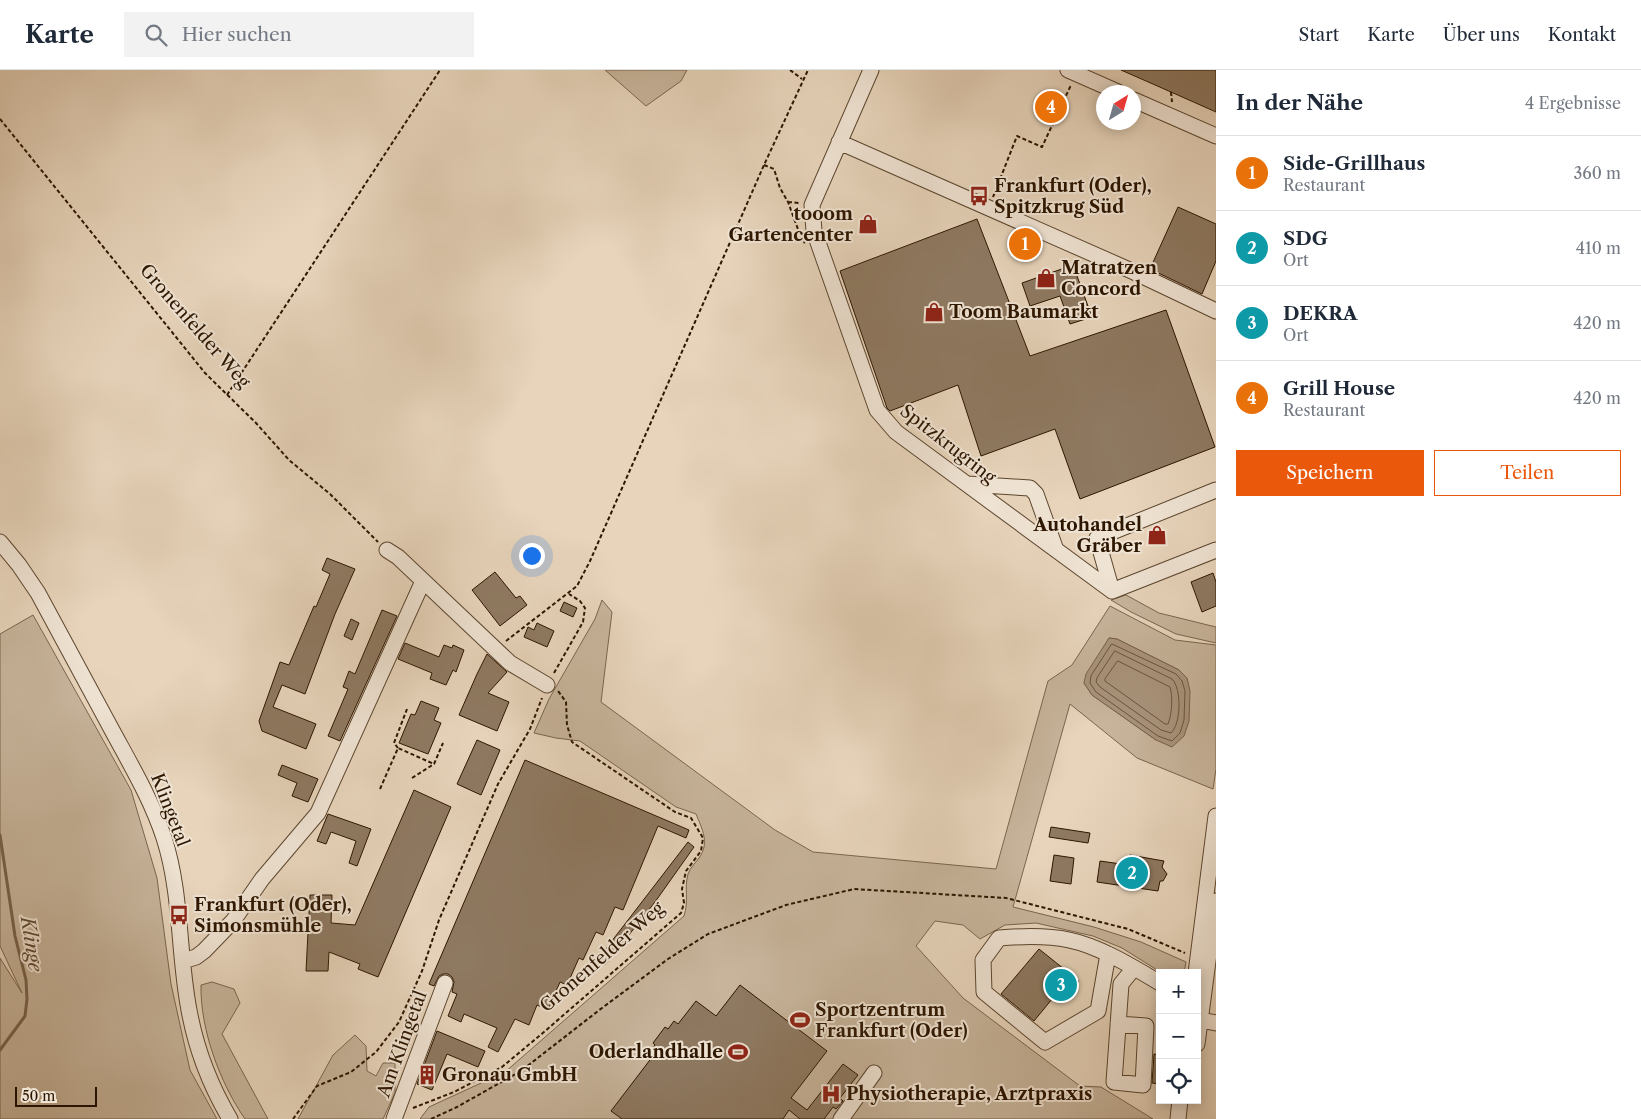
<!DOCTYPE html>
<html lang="de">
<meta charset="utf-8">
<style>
body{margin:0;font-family:"Libre Caslon Text",serif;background:#f2f2f3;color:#1f2937}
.controls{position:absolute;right:15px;bottom:15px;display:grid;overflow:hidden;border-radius:0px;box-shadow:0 2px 12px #0003}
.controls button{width:45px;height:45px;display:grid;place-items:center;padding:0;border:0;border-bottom:1px solid #e0e1e3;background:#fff;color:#1f2937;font:25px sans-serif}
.compass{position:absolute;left:1096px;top:15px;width:45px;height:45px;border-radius:50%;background:#fff;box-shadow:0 2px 12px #0003;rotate:37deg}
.scale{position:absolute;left:15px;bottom:12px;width:82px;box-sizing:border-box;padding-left:5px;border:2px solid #2d1600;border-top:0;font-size:14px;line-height:18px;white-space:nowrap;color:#2d1600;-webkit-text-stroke:4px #efe3d3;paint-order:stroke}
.you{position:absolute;left:531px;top:485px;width:18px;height:18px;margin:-12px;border:4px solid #fff;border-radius:50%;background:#1a73e8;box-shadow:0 0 0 8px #1a73e833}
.badge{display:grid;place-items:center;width:32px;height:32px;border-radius:50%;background:#ea580c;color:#fff;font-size:16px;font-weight:700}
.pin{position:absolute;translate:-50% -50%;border:2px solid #fff;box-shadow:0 1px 5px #0006}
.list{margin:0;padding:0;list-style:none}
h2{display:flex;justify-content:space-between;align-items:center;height:65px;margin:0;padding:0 20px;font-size:21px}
h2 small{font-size:16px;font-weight:400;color:#747a83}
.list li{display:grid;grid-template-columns:32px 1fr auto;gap:15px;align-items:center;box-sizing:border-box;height:75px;padding:0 20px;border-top:1px solid #e0e1e3}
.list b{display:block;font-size:19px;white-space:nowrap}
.list p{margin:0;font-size:16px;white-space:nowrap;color:#747a83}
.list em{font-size:16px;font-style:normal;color:#747a83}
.actions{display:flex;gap:10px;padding:15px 20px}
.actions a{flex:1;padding:11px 0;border:1px solid #ea580c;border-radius:0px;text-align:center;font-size:18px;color:#ea580c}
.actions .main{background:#ea580c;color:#fff}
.icon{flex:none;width:28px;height:28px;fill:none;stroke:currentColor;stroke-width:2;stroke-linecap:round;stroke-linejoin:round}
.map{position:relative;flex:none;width:1216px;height:1049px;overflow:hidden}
header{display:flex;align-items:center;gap:30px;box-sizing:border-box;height:70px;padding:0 25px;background:#fff;border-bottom:1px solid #e0e1e3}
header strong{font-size:24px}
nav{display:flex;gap:28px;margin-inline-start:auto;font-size:18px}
.search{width:350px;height:45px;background:#f2f2f3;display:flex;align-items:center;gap:12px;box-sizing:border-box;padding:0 18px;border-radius:0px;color:#747a83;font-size:19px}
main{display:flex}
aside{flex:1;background:#fff}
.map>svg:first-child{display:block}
</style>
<header>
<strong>Karte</strong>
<div class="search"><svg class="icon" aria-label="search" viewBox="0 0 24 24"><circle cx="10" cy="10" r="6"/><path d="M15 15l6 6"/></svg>Hier suchen</div>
<nav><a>Start</a><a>Karte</a><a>Über uns</a><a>Kontakt</a></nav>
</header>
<main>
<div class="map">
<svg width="1216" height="1049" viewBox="0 0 1216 1049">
<rect width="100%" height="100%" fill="#e7d4bb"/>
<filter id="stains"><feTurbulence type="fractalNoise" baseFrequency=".004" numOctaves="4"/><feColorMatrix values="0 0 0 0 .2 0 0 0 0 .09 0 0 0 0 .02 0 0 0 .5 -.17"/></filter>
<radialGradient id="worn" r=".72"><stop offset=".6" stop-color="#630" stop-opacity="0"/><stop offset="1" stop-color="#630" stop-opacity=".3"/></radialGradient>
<!-- green -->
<path fill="#c7b49b" stroke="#7a654e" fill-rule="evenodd" d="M605 0H687L681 11 646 36Z
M1126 525 1159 543 1216 557V573L1176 564 1131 542 1111 530Z
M602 530 612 542 601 632 775 760 813 782 996 799 1048 611 1072 595 1110 536 1175 570 1216 575V699L1213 719 1137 688 1070 634 1013 837 1094 857 1141 872 1186 892 1184 903H1162L1122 878 1093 866 1036 853 1005 855 980 869 963 855 935 851 916 876 963 928 1080 1016 1101 1017 1153 1049H420L429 1037 505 1002 684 846C689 831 684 818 688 804 690 798 696 792 699 788 710 773 702 759 696 744L676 737 580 671 556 668 534 663 549 629 595 549ZM1109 568 1117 569 1179 600 1156 670 1092 625 1084 613Z
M33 545 131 720 157 808 171 914 190 1000 217 1049H0V888L22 923 0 876V564Z
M212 912 234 919 240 933 222 964 268 1049H245C220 1013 200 959 201 915Z
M355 965 366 976 367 1001 376 1006 383 993H395V1023L383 1049H298L333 985Z"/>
<!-- water -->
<path fill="#a8937b" stroke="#77614a" d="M1109 568 1117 569 1179 600 1187 608 1190 621 1189 651 1184 666 1172 677 1156 670 1092 625 1084 613 1086 604Z"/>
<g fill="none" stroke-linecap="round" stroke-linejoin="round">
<!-- shore -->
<path stroke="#6a543e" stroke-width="1" d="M1112 574 1176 604 1182 611 1185 621 1184 650 1180 663 1172 671 1158 666 1096 622 1090 613 1091 606Z
M1115 581 1172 609C1182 619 1181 654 1171 663L1161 660 1100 617 1096 612 1097 608Z
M1118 591 1170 617C1173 627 1172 644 1168 654H1165L1105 611V609Z"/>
<!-- stream -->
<path stroke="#77614a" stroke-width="3" d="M0 765 15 866 26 910 27 929 25 946 0 980"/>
</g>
<!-- building -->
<path fill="#8e7961" stroke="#2d1600" d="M1121 0H1216V42L1171 22Z
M1178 137 1216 154V191L1202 224 1150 199Z
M977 149 1030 286 1166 240 1215 377 1080 429 1055 359 981 386 958 315 890 341 887 338 840 201Z
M1073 195 1092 247 1070 254 1060 226 1030 236 1022 213Z
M327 488 355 499 335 544 305 624 282 615 273 637 316 654 306 679 262 661 259 651 280 592 289 595 314 536 316 537 330 504 322 500Z
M495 502 516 528 520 526 527 535 500 556 472 520Z
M1213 503 1216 512V536L1202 542 1191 512Z
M564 532 577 538 573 547 560 541Z
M382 540 397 546 340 671 328 666 348 619 343 617 349 601 355 604Z
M351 549 359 553 352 570 344 566Z
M537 553 554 561 547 577 524 567 528 557 534 560Z
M405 573 439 587 444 575 452 578 453 575 464 580 456 602 453 600 446 615 430 609 432 603 398 589Z
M487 584 507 602 488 623 509 632 497 661 459 645 477 604Z
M421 631 439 638 434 650 441 653 428 684 399 673 411 644 415 645Z
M477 670 500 680 481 725 457 714Z
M525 690 689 760 686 768 658 756 623 840 615 837 603 865 596 862 583 890 579 888 567 915 560 912 548 940 537 935 529 955 515 949 498 982 488 977 497 958 464 944 461 952 448 946 457 924 452 922 454 912 452 907 448 904H443L439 906 434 916 429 914Z
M282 695 318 709 308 732 292 726 297 713 278 705Z
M414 720 451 737 378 907 358 899 360 894 329 882 328 901H306L310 825H332L331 853 355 855Z
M328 744 371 759 357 796 349 793 356 771 331 762 326 774 317 771Z
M1051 757 1090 763 1088 773 1049 767Z
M688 772 694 777 655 832 605 895 598 889Z
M1054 785 1074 788 1071 814 1050 811Z
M1130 785 1164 791 1162 797 1167 804 1163 811H1160L1158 821 1097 812 1100 791 1128 795Z
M1039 879 1079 911 1065 929 1057 923 1034 951 1001 924Z
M740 915 827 981 791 1028 807 1040 843 994 858 1005 840 1028 843 1031 836 1039 833 1037 824 1049H800L789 1040 783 1049H622L611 1041 653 986 649 983 655 975 653 973 665 957 668 959 674 951 678 954 696 931 716 946Z
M437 961 485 981 478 997 447 984 432 1020 417 1014Z
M1154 984 1160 985V1014L1152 1013Z"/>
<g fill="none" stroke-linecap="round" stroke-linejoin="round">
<defs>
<path id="minor" d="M871 0 812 135 814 161 877 340 896 362 1112 521
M1068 0 1118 22
M1134 30 1216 66
M839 72 1134 202 1216 241
M967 414 1030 418 1036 424 1056 480
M0 472 19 495 38 523C63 569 88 616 113 662 132 697 152 731 164 768 182 824 178 883 189 940 196 979 210 1015 230 1049
M387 480 398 487 510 593 547 615
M1112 521 1097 468 1216 420
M1112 521 1216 480
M1108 884 1098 941 1045 972 984 922 983 890 999 868C1023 866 1046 865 1069 870 1099 876 1133 897 1160 913
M183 891 196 887 204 881 233 851 262 809 318 743 423 511
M1196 903 1216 746
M1200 950 1216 953
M1118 954 1146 956 1143 1015 1114 1012 1121 914 1134 898
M1197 974 1216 831
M394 1049 445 913
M841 1049 874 1003
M1178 1049 1180 1030"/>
</defs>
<!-- minor casing -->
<use href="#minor" stroke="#5c462f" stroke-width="17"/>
<!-- path -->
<path stroke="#2d1600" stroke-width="2" stroke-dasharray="4 2.5" stroke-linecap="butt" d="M790 0 802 9
M1171 22 1172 32
M0 49 205 303 256 353 289 390 330 424 378 472
M764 95 774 99 780 118 788 132 803 173 805 172
M993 127 1017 66 1042 77 1071 15
M788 132 799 133
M227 325 440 0
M506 571 577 516 590 491 764 95 808 0
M554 603 583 552 585 538 580 531 569 524
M398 678 394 673 407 639
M412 708 434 694 443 673
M380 719 398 678 434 694
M413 1038 454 1022 502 997 544 962 681 843 684 833 682 819 686 801 701 781 703 768 691 748 675 742 572 672 567 655 566 632 558 621
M293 1049 317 1016 351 1002 376 982 399 952 422 901 439 850 498 714 530 659 542 628
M431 1049 457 1037 521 1001 598 941 668 889 708 864 786 835 854 819 1006 828 1128 859 1185 883"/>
<!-- minor -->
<use href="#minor" stroke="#efe3d3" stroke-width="15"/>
</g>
<!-- icons -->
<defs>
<symbol id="bus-bare" viewBox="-9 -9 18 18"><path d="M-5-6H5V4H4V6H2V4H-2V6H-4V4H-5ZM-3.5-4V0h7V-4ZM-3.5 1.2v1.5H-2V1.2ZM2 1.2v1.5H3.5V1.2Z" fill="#8f2418" stroke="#efe3d3" stroke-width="2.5" paint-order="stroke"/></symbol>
<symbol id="shop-bare" viewBox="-9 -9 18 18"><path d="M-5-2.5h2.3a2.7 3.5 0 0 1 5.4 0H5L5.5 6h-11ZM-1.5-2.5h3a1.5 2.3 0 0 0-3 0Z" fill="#8f2418" stroke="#efe3d3" stroke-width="2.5" paint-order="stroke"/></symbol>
<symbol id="stadium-bare" viewBox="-9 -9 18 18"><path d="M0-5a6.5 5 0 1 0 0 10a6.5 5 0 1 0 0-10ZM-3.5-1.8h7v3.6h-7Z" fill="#8f2418" stroke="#efe3d3" stroke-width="2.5" paint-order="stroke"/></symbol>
<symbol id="building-bare" viewBox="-9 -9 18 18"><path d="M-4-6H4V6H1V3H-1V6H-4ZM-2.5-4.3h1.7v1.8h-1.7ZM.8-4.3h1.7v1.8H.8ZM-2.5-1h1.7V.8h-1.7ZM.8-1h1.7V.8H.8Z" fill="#8f2418" stroke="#efe3d3" stroke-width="2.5" paint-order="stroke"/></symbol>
<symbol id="hospital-bare" viewBox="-9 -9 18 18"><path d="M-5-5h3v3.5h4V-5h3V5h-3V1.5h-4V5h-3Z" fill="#8f2418" stroke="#efe3d3" stroke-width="2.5" paint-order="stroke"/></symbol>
</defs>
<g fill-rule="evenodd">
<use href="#bus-bare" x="965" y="112" width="28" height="28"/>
<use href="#shop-bare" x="854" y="140" width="28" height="28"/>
<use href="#shop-bare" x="1032" y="194" width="28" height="28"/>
<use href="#shop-bare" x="920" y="228" width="28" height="28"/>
<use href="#shop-bare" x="1143" y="451" width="28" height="28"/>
<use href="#bus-bare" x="165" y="831" width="28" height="28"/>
<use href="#stadium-bare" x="786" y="936" width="28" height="28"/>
<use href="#stadium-bare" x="724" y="968" width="28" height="28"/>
<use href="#building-bare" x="413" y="991" width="28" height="28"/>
<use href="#hospital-bare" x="817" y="1010" width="28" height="28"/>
</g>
<g text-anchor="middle" stroke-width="4" stroke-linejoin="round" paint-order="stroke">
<!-- poi labels -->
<g font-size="18" font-weight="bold" fill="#2d1600" stroke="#efe3d3" text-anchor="start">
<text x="994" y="122">Frankfurt (Oder),<tspan x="994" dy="21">Spitzkrug Süd</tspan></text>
<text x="853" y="150" text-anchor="end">tooom<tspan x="853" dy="21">Gartencenter</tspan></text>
<text x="1061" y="204">Matratzen<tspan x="1061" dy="21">Concord</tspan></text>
<text x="949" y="248">Toom Baumarkt</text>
<text x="1142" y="461" text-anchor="end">Autohandel<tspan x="1142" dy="21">Gräber</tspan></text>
<text x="194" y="841">Frankfurt (Oder),<tspan x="194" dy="21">Simonsmühle</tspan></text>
<text x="815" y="946">Sportzentrum<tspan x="815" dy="21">Frankfurt (Oder)</tspan></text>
<text x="723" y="988" text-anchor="end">Oderlandhalle</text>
<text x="442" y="1011">Gronau GmbH</text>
<text x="846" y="1030">Physiotherapie, Arztpraxis</text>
</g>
<!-- street labels -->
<g font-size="18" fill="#2d1600" stroke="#efe3d3">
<text transform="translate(195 256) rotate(49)" y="6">Gronenfelder Weg</text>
<text transform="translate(948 374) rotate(38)" y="6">Spitzkrugring</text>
<text transform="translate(170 740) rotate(69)" y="6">Klingetal</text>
<text transform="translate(602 887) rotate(-41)" y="6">Gronenfelder Weg</text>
<text transform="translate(402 974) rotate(-70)" y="6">Am Klingetal</text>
</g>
<!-- water labels -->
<g font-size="19" font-style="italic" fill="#5e4831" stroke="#efe3d3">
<text transform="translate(32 874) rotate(81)" y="7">Klinge</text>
</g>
</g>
<rect width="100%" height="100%" filter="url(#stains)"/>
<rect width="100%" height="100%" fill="url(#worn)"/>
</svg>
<div class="controls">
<button>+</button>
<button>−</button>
<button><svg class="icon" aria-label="locate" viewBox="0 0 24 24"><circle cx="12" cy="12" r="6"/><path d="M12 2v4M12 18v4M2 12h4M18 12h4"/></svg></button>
</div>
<svg class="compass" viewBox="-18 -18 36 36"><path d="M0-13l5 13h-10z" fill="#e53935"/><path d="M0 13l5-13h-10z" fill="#747a83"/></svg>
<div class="scale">50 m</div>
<div class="you"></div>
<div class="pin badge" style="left:1025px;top:174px;background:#e8710a">1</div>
<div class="pin badge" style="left:1132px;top:803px;background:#0f9aa8">2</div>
<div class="pin badge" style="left:1061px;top:915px;background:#0f9aa8">3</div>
<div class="pin badge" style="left:1051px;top:37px;background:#e8710a">4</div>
</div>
<aside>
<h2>In der Nähe<small>4 Ergebnisse</small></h2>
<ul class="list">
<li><span class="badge" style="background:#e8710a">1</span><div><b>Side-Grillhaus</b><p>Restaurant</p></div><em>360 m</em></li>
<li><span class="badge" style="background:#0f9aa8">2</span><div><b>SDG</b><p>Ort</p></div><em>410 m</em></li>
<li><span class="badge" style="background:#0f9aa8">3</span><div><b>DEKRA</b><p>Ort</p></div><em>420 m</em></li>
<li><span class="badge" style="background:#e8710a">4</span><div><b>Grill House</b><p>Restaurant</p></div><em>420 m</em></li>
</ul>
<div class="actions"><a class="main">Speichern</a><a>Teilen</a></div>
</aside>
</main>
